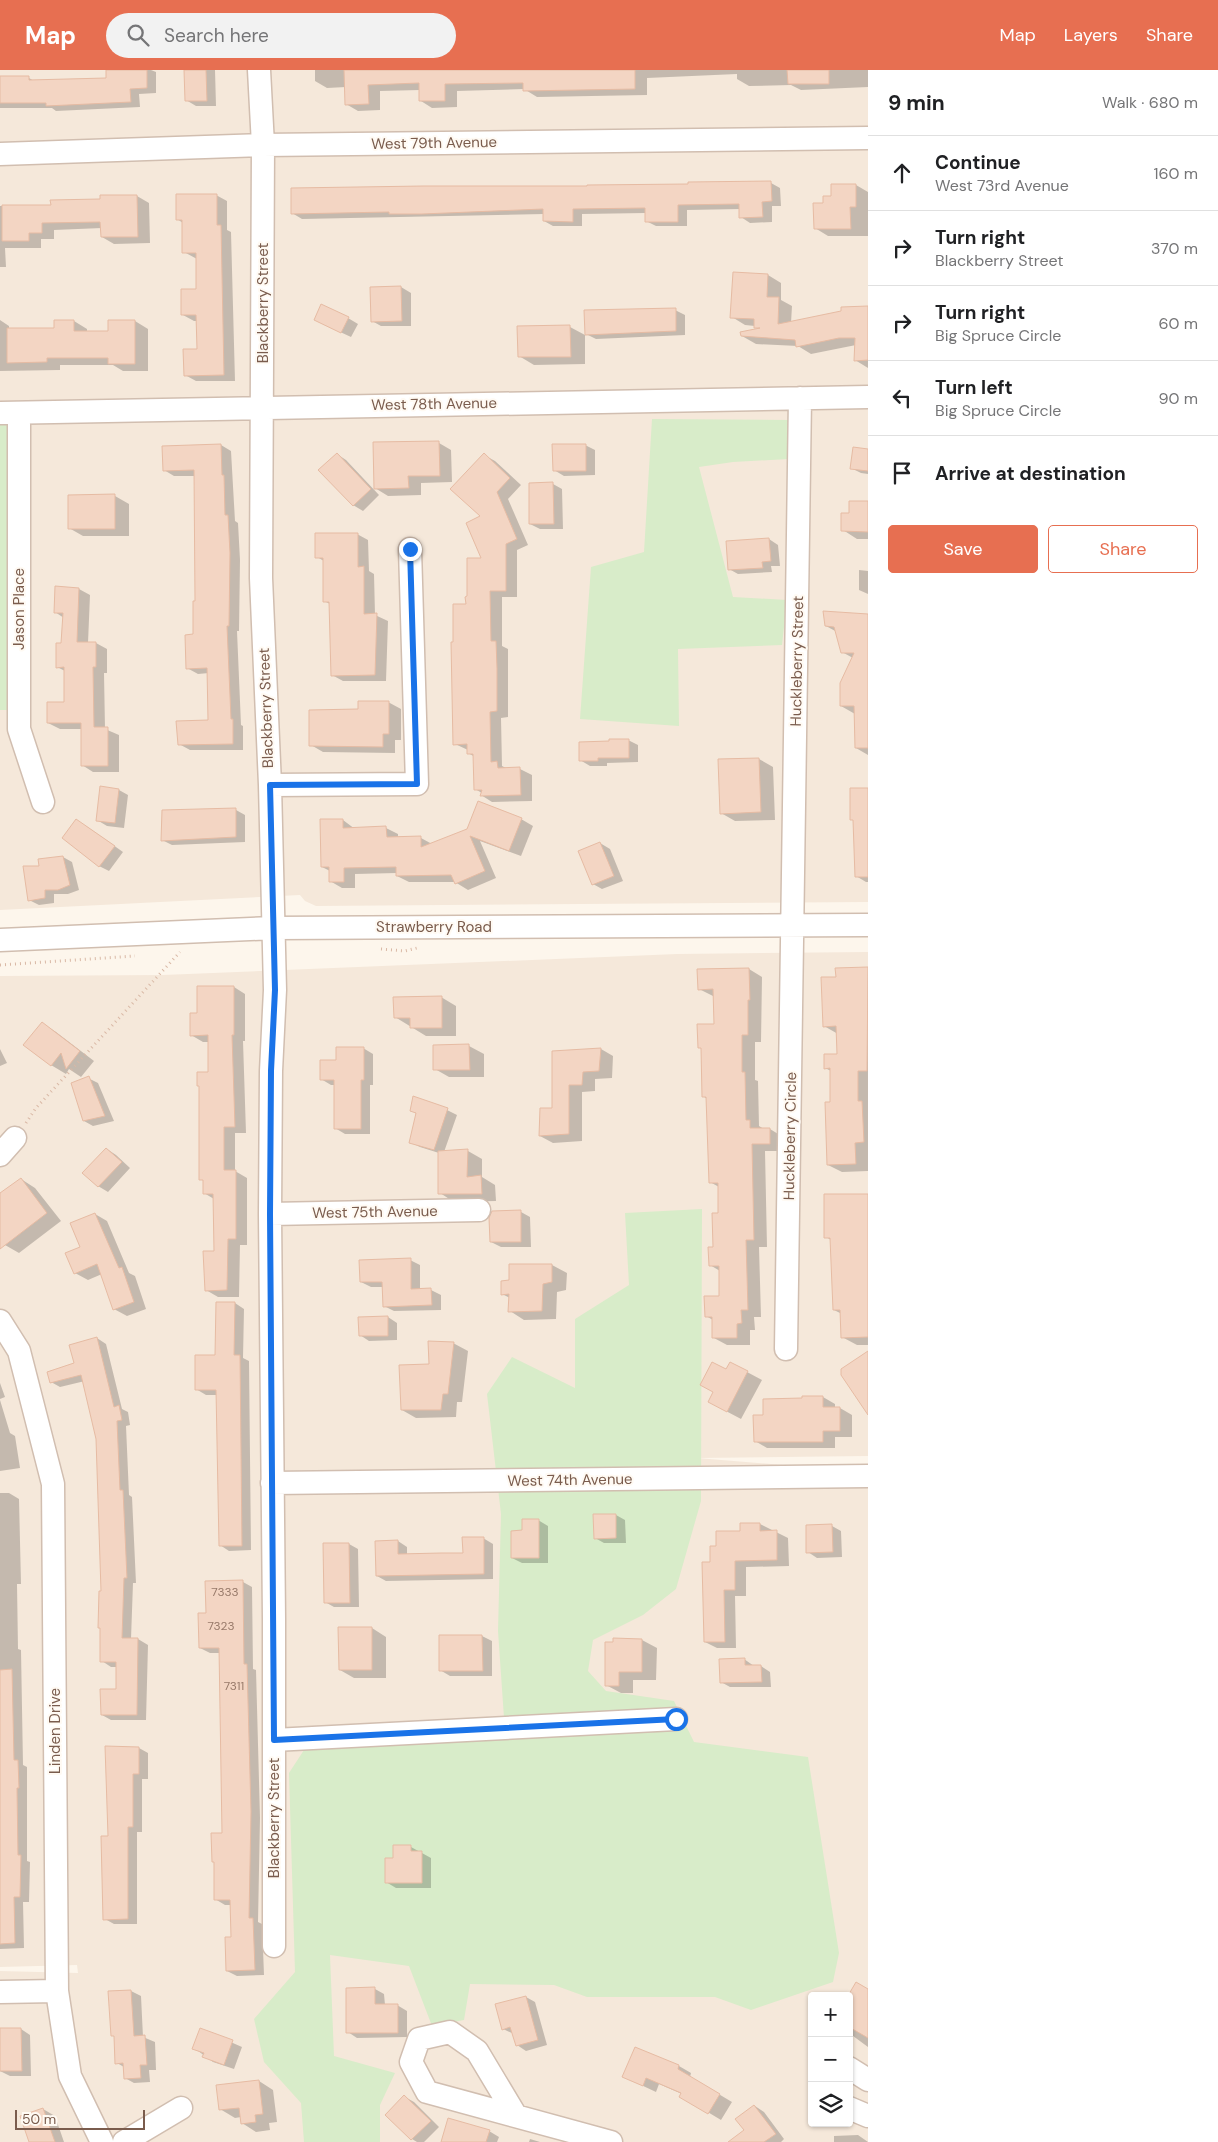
<!DOCTYPE html>
<meta charset="utf-8">
<style>
body{margin:0;font-family:"DM Sans",sans-serif;background:#f2f2f2;color:#202124}
.controls{position:absolute;right:15px;bottom:15px;display:grid;overflow:hidden;border-radius:5px;box-shadow:0 1px 4px #0004}
.controls button{width:45px;height:45px;display:grid;place-items:center;padding:0;border:0;border-bottom:1px solid #e0e0e0;background:#fff;color:#202124;font:25px sans-serif}
.scale{position:absolute;left:15px;bottom:12px;width:130px;box-sizing:border-box;padding-left:5px;border:2px solid #7a5c4d;border-top:0;font-size:14px;line-height:18px;white-space:nowrap;color:#7a5c4d;-webkit-text-stroke:4px #fffaf3;paint-order:stroke}
.stop{position:absolute;width:15px;height:15px;margin:-11px;border:4px solid #1a73e8;border-radius:50%;background:#fff}
.stop.end{background:#1a73e8;border-color:#fff;box-shadow:0 1px 5px #0008}
.list{margin:0;padding:0;list-style:none}
h2{display:flex;justify-content:space-between;align-items:center;height:65px;margin:0;padding:0 20px;font-size:21px}
h2 small{font-size:16px;font-weight:400;color:#757577}
.list li{display:grid;grid-template-columns:32px 1fr auto;gap:15px;align-items:center;box-sizing:border-box;height:75px;padding:0 20px;border-top:1px solid #e0e0e0}
.list b{display:block;font-size:19px;white-space:nowrap}
.list p{margin:0;font-size:16px;white-space:nowrap;color:#757577}
.list em{font-size:16px;font-style:normal;color:#757577}
.actions{display:flex;gap:10px;padding:15px 20px}
.actions a{flex:1;padding:11px 0;border:1px solid #e76f51;border-radius:5px;text-align:center;font-size:18px;color:#e76f51}
.actions .main{background:#e76f51;color:#fff}
.icon{flex:none;width:28px;height:28px;fill:none;stroke:currentColor;stroke-width:2;stroke-linecap:round;stroke-linejoin:round}
.map{position:relative;flex:none;width:868px;height:2072px;overflow:hidden}
header{display:flex;align-items:center;gap:30px;box-sizing:border-box;height:70px;padding:0 25px;background:#e76f51;color:#fff}
header strong{font-size:24px}
nav{display:flex;gap:28px;margin-inline-start:auto;font-size:18px}
.search{width:350px;height:45px;background:#f2f2f2;display:flex;align-items:center;gap:12px;box-sizing:border-box;padding:0 18px;border-radius:28px;color:#757577;font-size:19px}
main{display:flex}
aside{flex:1;background:#fff}
.map>svg:first-child{display:block}
</style>
<header>
<strong>Map</strong>
<div class="search"><svg class="icon" aria-label="search" viewBox="0 0 24 24"><circle cx="10" cy="10" r="6"/><path d="M15 15l6 6"/></svg>Search here</div>
<nav><a>Map</a><a>Layers</a><a>Share</a></nav>
</header>
<main>
<div class="map">
<svg width="868" height="2072" viewBox="0 0 868 2072">
<rect width="100%" height="100%" fill="#fdf6ec"/>
<!-- residential -->
<path fill="#f5e8da" fill-rule="evenodd" d="M0 0H868V832L316 836 305 831 300 825 0 840Z
M868 882V1386L697 1388 868 1402V2072H0V1901L78 1903 77 1895 0 1897V906L163 905 677 884ZM812 1926H849V2053H812Z"/>
<!-- green -->
<path fill="#d8ecc9" d="M652 349 790 350 789 389 733 392 699 397 733 527 787 530 782 575 678 579 679 656 580 649 591 497 644 482Z
M0 355H12L14 640H0Z
M702 1139 701 1431 676 1519 643 1545 593 1570 588 1601 606 1621 674 1631 694 1672 808 1687 839 1883 833 1912 751 1940 715 1927H587L554 1915 470 1914 464 1950 432 1956 409 1896 330 1885 334 1986 395 2003 380 2035V2072H304L301 2033 264 1992 254 1949 295 1902 289 1703 304 1680 496 1669 504 1648 498 1561 501 1444 487 1324 512 1287 575 1318V1249L629 1215 625 1143Z"/>
<!-- shadow -->
<path fill="#0003" d="M107 0H151L156 2V23L139 24 140 37 56 41 52 38H0V7L29 8 34 11 107 9Z
M185 0H215L216 36H196L186 30Z
M315 0H868V17L801 20 791 15 749 16 737 9V4L647 8V25L537 27 524 19 457 21V37L432 38 421 31 420 20 380 21V40L358 41 346 34V17L327 18 315 11Z
M771 113 780 118 781 136H772V152L750 153 741 147V139L687 140V156H656L646 151V143L582 144V156H553L544 151V144L302 149 292 143 588 118Z
M856 115 868 122V166H828L815 158 824 134Z
M216 125 227 131V160L231 162 235 311H196L185 305 198 280 197 251H194L183 245 197 220V189L184 182 183 153 177 149Z
M137 126 149 133 150 173 114 174 102 167V158L54 160V169H41V178H5L6 197H0V136H52Z
M768 205 781 213V230L792 236 791 253 868 237V298L855 290 856 275 811 284 798 276 756 274 742 266 759 259 755 256 745 255 732 247Z
M401 217 411 223V256H381L372 251 371 218Z
M675 240 685 245V265L596 269 586 264Z
M348 248 358 254 351 267 325 255Z
M0 250 9 256V260L55 259 74 251 87 259V263L109 262 110 251H135L148 259V301H123L113 295H60V300L0 301Z
M519 257H570L585 265V294L534 295 519 286Z
M439 373 451 380 452 412 421 413V425L388 426 375 418Z
M221 375 231 381 235 451 238 453 240 490 239 561H237L241 655 243 656V680H190L179 674 210 651 209 603 198 604 187 598 195 566 196 406H174L164 400Z
M585 375 595 380V405L564 406 554 400Z
M868 380V404L861 403 851 398Z
M337 384 346 390 379 425 363 441 353 435Z
M484 385 495 391 521 415 508 429 528 475 517 480V527H502V576L508 579V647L501 648 502 696 508 699H520L532 705V731L492 732 481 725 482 723 475 719V687L468 683V680L455 674V573L483 489Z
M553 414 562 419 563 459H540L530 454Z
M115 426 129 434V466H83L69 458Z
M868 433V469H857L843 460 850 444Z
M357 464 368 470 369 501 374 504 375 545 388 551 386 611H343L332 605 330 534 324 531V491L317 487Z
M769 469 778 475 780 496H771L772 502 738 504 729 499Z
M859 500 868 501V524L859 520Z
M79 519 90 525 88 573H96L107 579V603H104L105 659 119 665V702H93L82 695V659H60L48 653 65 633V601L57 597 62 574 64 548 55 542Z
M868 545V685L856 678 855 644 841 636 853 588 842 582 837 562 826 556Z
M388 632 401 639V670H395V683L323 682 311 675 360 640Z
M628 670 638 675V692L607 693V696H590L580 690Z
M759 689 773 697 775 750 735 751 721 743Z
M868 719V812H866L856 806Z
M119 720 128 725 124 758 107 756 97 750Z
M236 740 245 745V772L172 775 162 770Z
M521 749 533 756 521 786 480 771 496 808 468 820 455 812H409L397 806V803L355 804V818H342L330 811V801L322 797V750H343L355 759 386 758 398 764V768H421L432 774Z
M86 756 123 782 109 801 99 796Z
M600 773 610 779 623 811 602 819 593 814Z
M63 787 72 792 79 820 68 824H54V833L39 835 29 830 40 797Z
M868 898V1101L842 1102 828 1095 832 1033 831 1001 825 998 838 985V964L824 956 837 908V899Z
M749 899 762 907 761 972H755V1010L758 1011 759 1056 764 1059H770L783 1067V1081H765L767 1177H759L761 1247H754L755 1260H750V1275H727L714 1268 713 1250 706 1246 720 1227V1201L710 1195 719 1144V1117L710 1112 707 1029 703 1026 702 979 699 977 716 956 715 927 699 919 698 901Z
M234 917 245 924V971H243L246 1063H235V1101L247 1108V1175H240L239 1227H218L206 1220 215 1183 214 1129 204 1123V1111L201 1109 210 1003 209 972H203L191 965 198 944Z
M441 927 456 936V966H426L395 947Z
M42 953 56 962 94 991 81 1007 69 999 66 1004 51 995Z
M434 976H469L484 984V1007H449L435 999Z
M363 978 373 984V1015H370V1064H345L335 1058V1015H331L321 1009 338 991Z
M0 979 7 993 0 996Z
M601 979 613 986 612 1008 595 1009V1021L582 1022V1071L553 1073 540 1066 553 1039V982Z
M88 1008 98 1013 114 1051 93 1056 84 1051Z
M447 1040 457 1045 444 1082 468 1081 482 1089V1107L495 1115 496 1131 454 1132 440 1123 439 1083 420 1077 410 1072 417 1044 412 1041Z
M107 1079 116 1085 130 1098 108 1122 98 1116Z
M21 1109 35 1118 61 1151 19 1183 5 1175 0 1169V1125Z
M868 1125V1275H857L842 1267V1244L834 1240 831 1170 826 1167Z
M521 1142 530 1147 531 1177H501L491 1172Z
M95 1144 107 1151 129 1203 135 1206 146 1239 127 1246 114 1239 102 1204 88 1210 75 1203 82 1177Z
M410 1190 420 1195V1220H431L441 1225V1240L394 1241 384 1236V1217H371L361 1212Z
M510 1195H552L567 1203 566 1220 557 1222 556 1249 524 1250 510 1241V1228L502 1224 511 1212Z
M235 1233 244 1239 243 1288 249 1291 251 1480 229 1481 220 1475 217 1325H206L196 1319 216 1286Z
M388 1247 397 1253V1270L369 1271 360 1265Z
M97 1268 106 1274 122 1339 128 1342 130 1355 126 1356 129 1425 132 1427 136 1513H133L131 1569H138L148 1575 146 1650H111L102 1645 117 1620V1597H111L102 1591V1559L99 1558 102 1523 98 1369 85 1311 60 1317 51 1312 76 1294Z
M453 1273 468 1281 462 1332H457L456 1347 416 1348 402 1340Z
M726 1301 747 1302 762 1310 741 1349 724 1340Z
M0 1313 5 1327 0 1329Z
M823 1327 835 1334V1338H840L852 1345V1367H835V1378H767L755 1371 765 1346Z
M0 1330 10 1363 15 1366 20 1398 0 1401Z
M0 1423H9L19 1429 21 1514H17L18 1579 21 1580 23 1695 27 1697V1791L30 1792 29 1832H23L24 1878 0 1879Z
M616 1445 625 1450 626 1473H604L595 1468Z
M538 1450 548 1456V1493H522L512 1488 524 1462Z
M760 1454 788 1468 789 1496 746 1497V1526H735L736 1578H717L705 1572 711 1493 718 1477Z
M832 1456 841 1461 842 1487 817 1488 808 1482Z
M483 1468 493 1474V1509L386 1511 377 1506 398 1471 407 1477V1485L464 1484Z
M349 1474 358 1479 359 1537H334L325 1532Z
M243 1512 252 1517 253 1599 256 1600 260 1748 258 1852 262 1854 264 1905 237 1906 227 1901 232 1868 231 1835H225L215 1829 213 1764H224L221 1583H210L200 1578 207 1544Z
M372 1558 386 1567V1608H354L340 1600Z
M440 1566H482L492 1571V1606H450L440 1600Z
M614 1570H642L657 1578 656 1610H633V1623H621L606 1615Z
M744 1589 754 1596H761L770 1602 771 1617H730L721 1612Z
M139 1678 148 1683V1709H142V1762H137V1854H114L105 1849 109 1767Z
M411 1777 431 1788V1818H396L386 1812 394 1789Z
M375 1919 384 1924 385 1935H397L407 1941V1967L357 1968 348 1962Z
M868 1920V1977L849 1963V1926Z
M131 1921 141 1926 143 1967 155 1972 156 2000H149L150 2012 134 2013 125 2008 124 1997 117 1993 115 1967 112 1965 109 1922Z
M526 1927 535 1932 547 1975 526 1981 517 1975 514 1964 503 1959Z
M0 1959H21L30 1965 31 2006H10L0 2001Z
M201 1959 242 1977 234 1999 213 1992 194 1978Z
M679 1996 691 2003 690 2007 732 2032 721 2050 681 2026 682 2024 659 2014 656 2022 624 2007Z
M259 2011 273 2020 277 2052 269 2053 270 2060 256 2062 242 2053 241 2047 235 2048 220 2039Z
M405 2027 414 2032 439 2057 424 2072H417L412 2069 387 2045Z
M755 2036 764 2042 784 2069 781 2072H736L746 2061Z
M43 2039 55 2046 64 2072H30Z
M489 2061 499 2067 497 2072H442Z
M858 2065 868 2072H834V2066Z
M530 2069 540 2072H529Z"/>
<!-- building -->
<path fill="#f3d5c3" stroke="#e6bba3" d="M106 0H147V18L130 19 131 32 46 36V33H0V6H29V10L106 8Z
M184 0H206L207 31H185Z
M344 0H635V19L523 21V13L445 14V31H419V13L368 15 369 34 345 35Z
M787 0H829V14H788Z
M771 111 772 131 762 132 763 147 739 148V134L678 135V152H645V138L573 139V152L543 151V139L422 144H389V142L291 144V118L423 116H587V115L688 114V112Z
M831 114H856V137H850L851 159H814L813 133H823V126H831Z
M176 124H217V155H221L224 305 184 306 183 279H197L196 245H181V219H196V183H182V150H176Z
M100 125H137L138 167H101L100 152 42 153V163H29V171H2V135H51L50 130 100 129Z
M733 202 768 204 767 227H779L778 254 841 241V237L868 236V290L854 291 855 268H839L796 277 795 270 741 266 740 262 760 258H754V249L730 248Z
M401 216 402 251 371 252 370 217Z
M321 234 349 247 341 263 314 250Z
M676 238V261L585 265 584 240Z
M54 250H74V261H108V250H135V294H108V288H47V292L7 293V258H54Z
M570 255 571 287H518L517 256Z
M439 371 440 406H408L409 418 374 419 373 372Z
M221 374 222 405H224L225 445H228L230 483 229 556H227L231 649H233V674L178 675 176 651 208 650 207 598 186 599 185 565 193 564V531H195L194 400 163 401 162 376Z
M552 374H586V401H553Z
M853 377 868 379V401L850 399Z
M337 383 371 419 353 436 318 400Z
M484 383 510 408 497 422 517 469 506 474V521H490L491 571H496L497 598V641L490 642 491 692 497 691 498 698 520 697 521 725 480 726 482 720H474L473 684H467V674L453 675 451 572H453V534H466L465 527 467 526V488H481L466 453 480 446 450 419Z
M553 412 554 454H529V413Z
M115 424V459H68V425Z
M849 431H868V462L841 461V443H849Z
M315 463H358V497L364 496V544L377 543 375 605 331 606 329 532H323V488H315Z
M769 468 771 491 762 492 763 498 728 500 726 471Z
M55 516 79 518 77 572H96V597H93L94 657H108V696H81V653H47V632H64V597L56 598V573H61L63 543H54Z
M823 541 868 544V678H855L854 636H840V613L854 583H841L834 557 825 556Z
M358 631H389V664H383V677L309 676V640L358 639Z
M609 669H629V688H598V691H579V672L609 671Z
M759 688 761 742 720 744 718 689Z
M100 716 119 719 115 753 96 751Z
M850 718H868V807H855L853 750H850Z
M478 731 522 748 509 781 470 766 485 801 455 814 451 805 396 806V797L344 798V812H329V797H321L320 749H343V758L386 756 387 767 421 766V777L467 759Z
M236 738V767L161 771 162 740Z
M76 749 115 776 99 797 62 768Z
M600 772 614 806 592 815 578 781Z
M63 786 70 815 58 820H45V828L28 831 23 796H39L38 789Z
M868 897 867 1001H858V1031H862L864 1072 855 1073 856 1094 827 1095 825 1032H830V998L824 999V984H837L836 956 823 957 821 907H836L835 898Z
M749 898 750 930H748V965H742V1002H745L746 1050H750V1058H770V1074H752L754 1170H746L748 1240H741L742 1253 737 1254V1268H712V1247H705L704 1226H719V1196H709L708 1177H713L712 1143H718V1113H709L706 1027H702L701 978H698L697 954H714L713 919 698 920 697 899Z
M197 916H234V965H232L235 1057H224V1100H236V1169H228L227 1220 205 1221 203 1181H214L213 1124H203V1110H199V1016H197V1002H208V965L190 966V943H197Z
M442 926V958H410V948H394L393 927Z
M42 952 80 981 66 999 61 983 51 996 23 975Z
M469 974 470 1000H433V975Z
M336 977H364V1010H361V1059H334V1010H320V990H336Z
M601 978 599 1001 583 1002 582 1015H569V1064L539 1066 540 1038H552V981Z
M89 1006 105 1046 83 1051 71 1013Z
M413 1026 448 1038 434 1080 409 1073 416 1043 410 1041Z
M106 1078 122 1092 98 1117 82 1103Z
M468 1079 467 1107 481 1105 482 1124H438V1081Z
M21 1108 47 1143 0 1179V1123Z
M824 1124H868V1267L841 1268 840 1240H833L830 1168H824Z
M521 1140V1172H490L489 1148 492 1141Z
M95 1143 119 1198 122 1197 134 1232 113 1240 97 1194 74 1204 65 1183 80 1177 70 1153Z
M411 1188V1219L431 1218 432 1235 383 1237 382 1212H360L359 1190Z
M509 1194H552V1212L543 1214 542 1241 508 1242 509 1224 501 1225V1211L509 1210Z
M216 1232H235L234 1285H240L242 1476H219L216 1320H195V1285H215Z
M388 1246V1266H359L358 1247Z
M97 1267 114 1337 119 1335 122 1350 117 1351 120 1420H123L127 1508H124L122 1568H138L137 1645H101L100 1619H116V1592H100V1558H98L99 1521H101L96 1369 81 1305 50 1313 47 1302 74 1293 69 1275Z
M428 1271 454 1272 448 1324H443L441 1340H401L399 1295 429 1294Z
M868 1281V1345L841 1305V1299Z
M712 1292 726 1299 730 1292 748 1301 727 1342 708 1332 713 1322 700 1315Z
M802 1326H823V1337H840V1361H823V1372H754L753 1345H763V1329L802 1328Z
M593 1444H616V1468L594 1469Z
M522 1449H539V1488H511V1461L522 1460Z
M740 1453H760V1461L777 1460V1490L735 1491V1520H724L725 1572H704L702 1492H710V1476H716V1461H740Z
M832 1454 833 1482 806 1483V1455Z
M462 1467H484V1504L376 1506 375 1471 398 1470V1484L441 1483H463Z
M323 1473H349L350 1533H324Z
M243 1510 244 1594H247L251 1742 249 1848H253L255 1900 226 1901 225 1867H231L230 1830H214V1792H212L211 1763H222L219 1578H199L198 1543H206L205 1511Z
M338 1557H372V1600H339Z
M439 1565H482L483 1601H439Z
M613 1568 642 1569V1602H619V1616H605V1572H613Z
M745 1588V1595H761L762 1612 720 1613 719 1589Z
M12 1599 14 1690H18L19 1718H17L18 1785H21L20 1827H14L15 1873 0 1874V1600Z
M105 1676 139 1677V1704H133V1757H128V1849L103 1850 101 1766H108Z
M393 1775H411V1781H422V1813H385V1788H393Z
M856 1912 868 1919V1968L849 1957V1924Z
M375 1917V1934H398V1963H346V1918Z
M131 1920 134 1966 145 1965 147 1995H140L141 2008 124 2009 123 1993 115 1994 114 1966H111L108 1921Z
M526 1926 538 1970 516 1976 510 1957 502 1960 495 1934Z
M0 1958H21L22 2001H0Z
M200 1958 233 1970 224 1995 202 1987 204 1983 192 1979Z
M635 1977 679 1995 678 1999 720 2024 708 2044 679 2027 681 2023 646 2008 643 2016 622 2007Z
M259 2010 263 2044 255 2045 256 2052 241 2054 239 2038 219 2040 216 2015Z
M404 2025 431 2051 411 2070 385 2045Z
M754 2035 776 2064 764 2072H728L744 2060 735 2049Z
M43 2038 55 2072H29L20 2046Z
M448 2048 490 2060 486 2072H441Z"/>
<g fill="none" stroke-linecap="round" stroke-linejoin="round">
<defs>
<path id="minor" d="M259 0 263 75 261 508 270 715 275 920 271 1001 270 1144 274 1549V1876
M0 84 263 75 868 68
M0 343 868 327
M19 343V659L43 732
M270 715 417 714 410 479
M0 870 274 858 868 855
M0 1085 15 1068
M270 1144 479 1140
M0 1251 19 1281 53 1414 57 1921 70 2006 102 2072
M786 1279 800 328
M272 1413 868 1406
M274 1670 676 1649
M0 1922 57 1921
M849 1998 868 2010
M849 2038 868 2046
M516 2046 477 1981 450 1962 419 1969 411 1992 427 2022 611 2072
M124 2072 181 2038"/>
</defs>
<!-- minor casing -->
<use href="#minor" stroke="#d1beb0" stroke-width="25"/>
<!-- path -->
<path stroke="#d9b8a5" stroke-width="3" stroke-dasharray="1 4" stroke-linecap="butt" d="M381 879 405 881 417 878
M0 895 135 886
M26 1053 36 1038 180 882"/>
<!-- minor -->
<use href="#minor" stroke="#fff" stroke-width="22"/>
</g>
<g fill="none" stroke-linecap="round" stroke-linejoin="round">
<!-- route -->
<path stroke="#1a73e8" stroke-width="6" d="M410 479 417 714 270 715 275 920 271 1001 270 1144 274 1670 676 1649"/>
</g>
<g text-anchor="middle" stroke-width="4" stroke-linejoin="round" paint-order="stroke">
<!-- number labels -->
<g font-size="12" fill="#987a6a">
<text x="225" y="1526">7333</text>
<text x="221" y="1560">7323</text>
<text x="234" y="1620">7311</text>
</g>
<!-- street labels -->
<g font-size="15" fill="#7a5c4d" stroke="#fffaf3">
<text transform="translate(434 73) rotate(-1)" y="5">West 79th Avenue</text>
<text transform="translate(263 233) rotate(-90)" y="5">Blackberry Street</text>
<text transform="translate(434 334) rotate(-1)" y="5">West 78th Avenue</text>
<text transform="translate(19 539) rotate(-90)" y="5">Jason Place</text>
<text transform="translate(797 591) rotate(-89)" y="5">Huckleberry Street</text>
<text transform="translate(266 638) rotate(-92)" y="5">Blackberry Street</text>
<text x="434" y="862">Strawberry Road</text>
<text transform="translate(790 1066) rotate(-89)" y="5">Huckleberry Circle</text>
<text transform="translate(375 1142) rotate(-1)" y="5">West 75th Avenue</text>
<text transform="translate(570 1410) rotate(-1)" y="5">West 74th Avenue</text>
<text transform="translate(55 1661) rotate(-90)" y="5">Linden Drive</text>
<text transform="translate(274 1748) rotate(-90)" y="5">Blackberry Street</text>
</g>
</g>
</svg>
<div class="controls">
<button>+</button>
<button>−</button>
<button><svg class="icon" aria-label="layers" viewBox="0 0 24 24"><path d="M12 4l9 5-9 5-9-5zM3 14l9 5 9-5"/></svg></button>
</div>
<div class="scale">50 m</div>
<div class="stop" style="left:676px;top:1649px"></div>
<div class="stop end" style="left:410px;top:479px"></div>
</div>
<aside>
<h2>9 min<small>Walk · 680 m</small></h2>
<ul class="list">
<li><svg class="icon" aria-label="ahead" viewBox="0 0 24 24"><path d="M12 20V5M6 11l6-6 6 6"/></svg><div><b>Continue</b><p>West 73rd Avenue</p></div><em>160 m</em></li>
<li><svg class="icon" aria-label="right" viewBox="0 0 24 24"><path d="M7 20v-9h11M14 6l5 5-5 5"/></svg><div><b>Turn right</b><p>Blackberry Street</p></div><em>370 m</em></li>
<li><svg class="icon" aria-label="right" viewBox="0 0 24 24"><path d="M7 20v-9h11M14 6l5 5-5 5"/></svg><div><b>Turn right</b><p>Big Spruce Circle</p></div><em>60 m</em></li>
<li><svg class="icon" aria-label="left" viewBox="0 0 24 24"><path d="M17 20v-9H6M10 6l-5 5 5 5"/></svg><div><b>Turn left</b><p>Big Spruce Circle</p></div><em>90 m</em></li>
<li><svg class="icon" aria-label="arrive" viewBox="0 0 24 24"><path d="M6 21V4h12l-3 4 3 4H6"/></svg><div><b>Arrive at destination</b></div></li>
</ul>
<div class="actions"><a class="main">Save</a><a>Share</a></div>
</aside>
</main>
